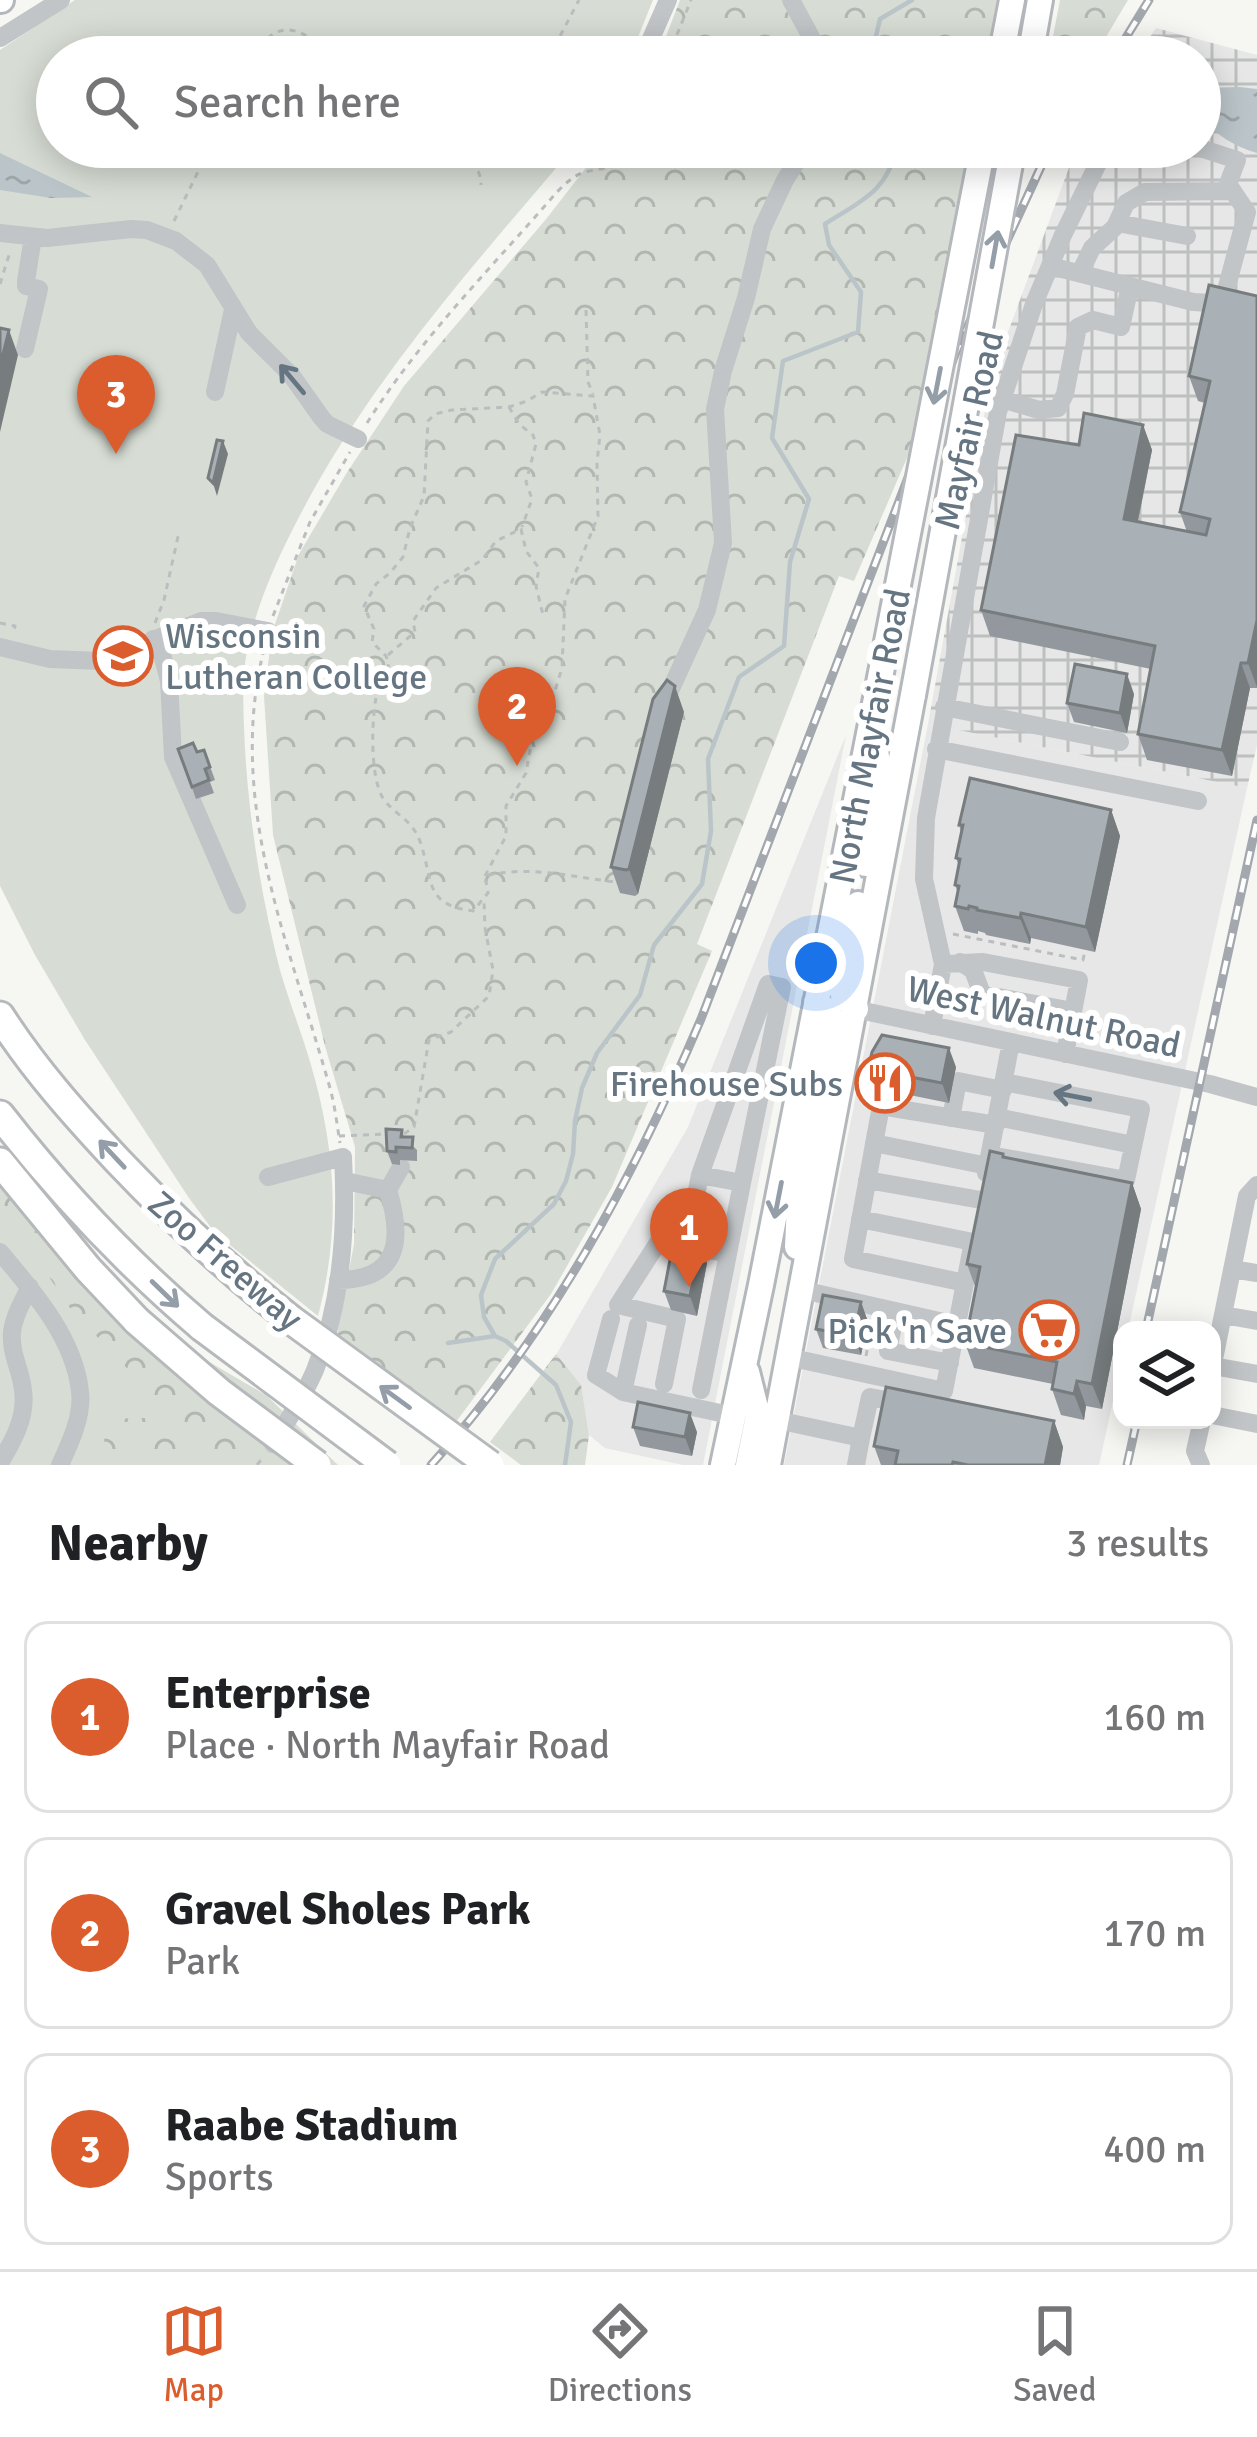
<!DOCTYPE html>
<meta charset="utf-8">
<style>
body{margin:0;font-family:Signika,sans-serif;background:#f2f2f2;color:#202124}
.controls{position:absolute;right:36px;bottom:36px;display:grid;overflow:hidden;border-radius:24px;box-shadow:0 6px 30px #0003}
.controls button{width:108px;height:108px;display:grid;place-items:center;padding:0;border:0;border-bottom:3px solid #e0e0e0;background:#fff;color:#202124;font:60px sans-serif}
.you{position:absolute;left:816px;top:963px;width:42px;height:42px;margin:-30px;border:9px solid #fff;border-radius:50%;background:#1a73e8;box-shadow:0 0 0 18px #1a73e833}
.badge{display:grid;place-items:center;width:78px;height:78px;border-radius:50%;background:#db5d2d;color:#fff;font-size:39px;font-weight:700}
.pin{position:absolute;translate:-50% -99px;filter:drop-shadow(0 3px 6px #0008)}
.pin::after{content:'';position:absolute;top:63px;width:42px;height:36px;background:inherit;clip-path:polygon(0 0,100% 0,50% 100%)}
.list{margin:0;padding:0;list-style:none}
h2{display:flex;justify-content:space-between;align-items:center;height:156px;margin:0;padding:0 48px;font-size:51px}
h2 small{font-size:39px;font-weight:400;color:#757577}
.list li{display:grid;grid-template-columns:78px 1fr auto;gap:36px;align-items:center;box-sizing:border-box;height:192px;margin:0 24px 24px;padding:0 24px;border:3px solid #e0e0e0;border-radius:24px}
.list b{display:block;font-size:45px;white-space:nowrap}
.list p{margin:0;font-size:39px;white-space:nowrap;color:#757577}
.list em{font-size:39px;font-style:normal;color:#757577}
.icon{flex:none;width:66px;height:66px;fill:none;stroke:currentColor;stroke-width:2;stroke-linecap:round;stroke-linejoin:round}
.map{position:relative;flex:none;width:1257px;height:1465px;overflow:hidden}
.search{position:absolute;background:#fff;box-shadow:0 6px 30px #0003;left:36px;right:36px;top:36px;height:132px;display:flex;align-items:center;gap:30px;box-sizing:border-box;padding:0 42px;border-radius:66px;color:#757577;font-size:45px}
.sheet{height:804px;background:#fff}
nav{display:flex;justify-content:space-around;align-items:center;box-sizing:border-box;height:168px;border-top:3px solid #e0e0e0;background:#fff;font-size:33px;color:#757577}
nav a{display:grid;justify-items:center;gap:6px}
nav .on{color:#db5d2d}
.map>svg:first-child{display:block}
</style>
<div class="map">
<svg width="1257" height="1465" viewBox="0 0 1257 1465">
<defs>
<pattern id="industrial-grid" width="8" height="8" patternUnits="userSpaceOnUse" patternTransform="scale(3)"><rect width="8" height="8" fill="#e6e7e6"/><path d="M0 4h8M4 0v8" fill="none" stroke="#bec0c0"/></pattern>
<pattern id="park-crowns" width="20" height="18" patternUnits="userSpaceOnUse" patternTransform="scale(3)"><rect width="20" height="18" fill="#d7ddd4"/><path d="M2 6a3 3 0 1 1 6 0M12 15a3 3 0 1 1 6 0" fill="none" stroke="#b2b8b1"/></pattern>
<pattern id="water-ripples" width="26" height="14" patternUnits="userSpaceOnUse" patternTransform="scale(3)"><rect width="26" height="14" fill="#bbc5c9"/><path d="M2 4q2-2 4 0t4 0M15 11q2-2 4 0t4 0" fill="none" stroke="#9ca5a9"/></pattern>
</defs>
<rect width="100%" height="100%" fill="#f6f6f3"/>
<!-- built -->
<path fill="#e6e7e6" d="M928 724 1247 788 1128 1330H1122V1359L1099 1465H784Z
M846 735 703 1465H683L605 1448 589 1435 581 1386 556 1355 688 1127Z"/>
<!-- industrial -->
<path fill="url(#industrial-grid)" d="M1156 28 1257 55V745L1247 788 928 724 991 378 1070 165 1081 147H1200V57H1137Z"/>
<!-- park -->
<path fill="url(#park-crowns)" d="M680 0H997L987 57H658Z
M1060 0H1128L1094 57H1049Z
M602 147H970L916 437 854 581 839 576 697 944 712 951 612 1187 551 1294 453 1426 335 1344 354 1244 355 1147 325 1046 273 835 264 696 272 633 299 554 346 474 404 386 547 218Z
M0 1179 175 1342 266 1395 338 1465H0Z
M556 1354 581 1385 589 1435 585 1465H521L490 1442Z"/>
<!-- garden -->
<path fill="#d7ddd4" d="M75 0H653L630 57H57V147H574C474 265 369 381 298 519 277 559 258 602 248 646 242 673 243 700 244 728 247 809 260 891 280 970 289 1002 302 1033 311 1065 336 1151 341 1229 318 1316L215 1233 189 1198 85 1040 35 955 0 886V50Z
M0 1204 70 1308 156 1399 147 1418 107 1419 101 1465H0Z"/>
<!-- water -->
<path fill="url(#water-ripples)" d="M1240 87 1257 89V153C1233 146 1217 135 1200 117V88Z
M0 153 92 197 51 198 0 190Z"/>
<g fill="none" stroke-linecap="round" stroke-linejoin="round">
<!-- stream -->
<path stroke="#bbc5c9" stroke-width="4.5" d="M875 57 872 53 880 19 912 0
M448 1343 495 1336
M565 1465 571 1422 556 1385 506 1341 495 1336 484 1317 481 1295 495 1259 554 1204 566 1181 573 1154 575 1121 582 1088 597 1053 640 995 654 945 702 884 711 831 708 759 739 677 784 646 790 562 809 499 772 438 783 361 858 332 861 292 829 245 825 224C859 202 889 191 896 147"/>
<defs>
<path id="major" d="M0 0H1
M1001 57 1012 0
M1030 57 1040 0
M866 864 874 810 877 756
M856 1009 842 993 858 904
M797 1247 799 1205 833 1032 829 1012 816 1002
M747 1372 758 1416 748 1465
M723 1465 761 1285 878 688
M768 1465 913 695"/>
<path id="highway" d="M0 1016C34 1069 75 1115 118 1161 172 1218 228 1270 290 1319
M0 1115C60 1192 128 1264 202 1327
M0 1162 88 1269 137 1321"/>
</defs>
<!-- major casing -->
<use href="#major" stroke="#b4b8bc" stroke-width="30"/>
<!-- highway casing -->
<use href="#highway" stroke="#b6b9bc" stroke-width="33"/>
<!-- path -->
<path stroke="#bbbdbf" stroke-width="3" stroke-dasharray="6 6" stroke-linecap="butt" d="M253 57C280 12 303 31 336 57
M549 57 579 0
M668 57 691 0
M452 147C466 157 481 165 481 185
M474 163 486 147
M174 221 210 147
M0 284 10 252
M586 310 588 382 593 394
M509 407 519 424 533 435 536 444 526 482 532 499 522 527
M367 423C420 339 493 266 557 192 565 184 572 177 582 173 605 166 623 171 635 147
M273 616 310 522 350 452
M0 623 15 626 14 631
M155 623 164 600 179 532
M264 649C226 802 289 943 330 1088 335 1106 337 1125 340 1143
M388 655 415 632 413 621 436 588 482 560 496 541 521 529 526 551 539 568 536 586 543 615
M485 876 506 836V806L526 773 532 740 545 723 562 668 565 599 598 516 597 462 600 435 593 396 542 392 527 401 509 407 452 410 435 414 428 421 424 496 410 528 403 557 390 573 376 584 364 606 374 629 372 642 386 656 389 663C387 672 381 681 378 689 371 713 369 782 385 801 400 819 412 819 421 844 433 882 425 905 473 911L488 893 485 876C529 865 571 877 616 882
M953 934 1083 960 1085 950
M404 1134 414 1127 429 1040 451 1032 489 996 493 970 485 928 484 901
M339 1136 389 1134
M866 1356 872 1324
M257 1465 264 1456"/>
<!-- minor -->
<path stroke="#c1c5c8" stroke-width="18" d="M791 0 812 39 816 57
M0 38 61 0
M643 57 668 0
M1117 223 1187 236
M0 233 47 238 131 229 147 230 176 241 207 265 249 333 292 376 321 417 327 424 358 439
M1050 266 1193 302 1211 303 1226 290 1247 212 1228 184 1237 160 1197 147
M1080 273 1092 248 1115 227 1126 203 1145 192 1233 191
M25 349 39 289 26 286V281L33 237
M215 392 233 310
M1002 399 1039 410 1058 408 1065 394 1078 327 1093 320 1121 327 1130 286
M153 639 163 658 169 681 173 757 237 905
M0 647 50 659 100 661 201 621H216L268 631
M663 706 707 610 723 543 715 409 723 371 746 298 762 229 785 180 806 147
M944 707 1120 742
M936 749 1198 801
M960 962 973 970 982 994 1073 1011
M943 964 983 962 1079 980 1065 1054
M845 1007 1210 1084 1257 1097
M932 1026 943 964 924 879 926 818 998 412 1034 304 1063 235 1106 147
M997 1117 1133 1145
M951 1118 958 1081 1003 1090
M874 1143 988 1166
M1001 1157 1126 1180 1141 1109 1004 1082
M986 1173 1011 1042
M700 1175 768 984 782 987 742 1183
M268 1177 343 1157C347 1229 342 1303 315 1370 304 1396 288 1420 273 1444
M867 1180 981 1200
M345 1181 388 1190
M860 1219 973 1242
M686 1245 728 1254
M0 1252C33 1291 75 1339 80 1392 83 1416 70 1443 60 1465
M1232 1269 1257 1273
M338 1280C400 1280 403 1239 388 1190L401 1167
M965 1283 853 1259 881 1106 996 1125
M798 1289 957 1325
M896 1311 888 1351 950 1363
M1223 1315 1257 1321
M611 1319 596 1375 623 1392 734 1416
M788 1357 944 1391 972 1247
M1213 1366 1257 1374
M1212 1369 1247 1196 1257 1185
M664 1384 677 1319 618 1305 659 1241 686 1245 700 1175 742 1183 701 1390
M623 1392 638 1325
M1212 1415 1257 1424
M777 1420 861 1438 856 1465
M861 1438 870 1397 907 1404
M0 1463C13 1441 27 1417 23 1390 21 1370 10 1353 12 1332 14 1316 22 1302 30 1287
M1201 1465 1195 1451 1202 1420"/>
<!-- major -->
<use href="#major" stroke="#fff" stroke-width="24"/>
<!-- highway -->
<use href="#highway" stroke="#fff" stroke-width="27"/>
<defs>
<path id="rail" d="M1114 57 1149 0
M1146 1330 1257 820
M431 1465C549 1335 633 1179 701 1019L956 352 1050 147
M1127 1465 1137 1420"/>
</defs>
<!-- rail casing -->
<use href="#rail" stroke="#a2a8ad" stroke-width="9"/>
<!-- rail -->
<use href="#rail" stroke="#fff" stroke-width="4.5" stroke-dasharray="14" stroke-linecap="butt"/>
<defs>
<path id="major-bridge" d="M878 688 983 147
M913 695 1013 147"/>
<path id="highway-bridge" d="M290 1319 490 1465
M137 1321 219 1392 317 1465
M202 1327 387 1465"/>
</defs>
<!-- major-bridge casing -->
<use href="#major-bridge" stroke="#b4b8bc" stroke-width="30" stroke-linecap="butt"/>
<!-- highway-bridge casing -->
<use href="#highway-bridge" stroke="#b6b9bc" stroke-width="33" stroke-linecap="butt"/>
<!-- major-bridge -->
<use href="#major-bridge" stroke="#fff" stroke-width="24"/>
<!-- highway-bridge -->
<use href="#highway-bridge" stroke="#fff" stroke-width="27"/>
</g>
<!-- wall -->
<path fill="#92989d" d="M1257 296V688H1250L1232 776 1147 760 1138 734 1151 669 990 636 981 610 1079 445 1143 425 1152 450 1138 522 1187 532 1180 512 1205 403 1198 401 1189 376Z
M1134 694 1127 733 1074 722 1067 703Z
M684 712 638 894 635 896 620 893 611 867Z
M178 749 197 752 204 750 215 780 210 782 214 793 196 799Z
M1111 810 1120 836 1095 952 1031 938 1030 944 986 935 985 933 978 931V934L964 931 955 906 958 893 955 885 959 866 956 858 961 832 959 825Z
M956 1067 949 1103 875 1088 868 1069Z
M402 1130 404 1137 417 1150V1161L400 1160V1165L392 1164 387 1151Z
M1003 1154 1004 1157 1132 1183 1141 1209 1102 1409 1086 1406 1084 1420 1061 1415 1052 1389 1053 1384 974 1368 965 1343 976 1289 967 1264Z
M707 1263 697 1316 671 1310 664 1291Z
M861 1302 868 1322 861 1355 823 1348 816 1329Z
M1054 1421 1063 1447 1060 1465H881L874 1446Z
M633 1427 697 1432 692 1456 640 1446Z"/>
<!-- shaded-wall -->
<path fill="#777c7f" d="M9 330 18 355 0 432V366Z
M1143 425 1152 450 1133 544 1124 519Z
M223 441 228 454 217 496 213 483Z
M1257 620V687L1248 663Z
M1241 663 1250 688 1232 776 1222 750Z
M1127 674 1134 694 1127 733 1120 713Z
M675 686 684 712 638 894 629 869Z
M1111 810 1120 836 1095 952 1086 927Z
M1021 913 1031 938 1030 944 1020 918Z
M949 1048 956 1067 949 1103 942 1083Z
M1132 1183 1141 1209 1102 1409 1092 1384Z
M700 1244 707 1263 697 1316 690 1296Z
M861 1302 868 1322 861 1355 854 1336Z
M1077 1381 1086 1406 1084 1420 1074 1394Z
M690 1413 697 1432 692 1456 685 1437Z
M1054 1421 1063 1447 1060 1465H1045Z"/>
<!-- building -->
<path fill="#aab1b6" stroke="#777c7f" stroke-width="3" d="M1209 285 1257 296V620L1248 663H1241L1222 750 1138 734 1155 646 981 610 1016 435 1079 445 1084 413 1143 425 1124 519 1206 535 1210 519 1180 512 1210 381 1189 376Z
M0 328 9 330 0 366Z
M217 440 223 441 213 483 208 478Z
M1075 664 1127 674 1120 713 1067 703Z
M667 680 675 686 629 869 626 870 611 867 653 699Z
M193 743 197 752 204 750 210 767 205 769 209 780 192 787 178 749Z
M970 778 1111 810 1086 927 1021 913 1020 918 977 910V908L969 906 968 909 955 906 959 886 955 885 960 859 956 858 963 825H959Z
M882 1035 949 1048 942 1083 868 1069 872 1052Z
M386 1129 402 1130 401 1137H413L412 1148 396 1147V1152L387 1151Z
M990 1151 1003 1154V1157L1132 1183 1092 1384 1077 1381 1074 1394 1052 1389 1057 1362 965 1343 980 1267 967 1264Z
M674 1239 700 1244 690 1296 664 1291Z
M823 1295 861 1302 854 1336 816 1329Z
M886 1387 1054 1421 1045 1465H968L953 1462 952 1465H895L898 1451 874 1446Z
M638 1402 690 1413 685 1437 633 1427Z"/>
<!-- one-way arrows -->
<defs><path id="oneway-shaft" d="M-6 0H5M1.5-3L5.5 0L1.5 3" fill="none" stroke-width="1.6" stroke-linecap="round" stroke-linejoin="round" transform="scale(3)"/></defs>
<g stroke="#949ea8">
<use href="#oneway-shaft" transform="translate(995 249) rotate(-80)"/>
<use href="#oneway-shaft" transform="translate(937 386) rotate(101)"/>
<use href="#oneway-shaft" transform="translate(112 1154) rotate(-133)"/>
<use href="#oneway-shaft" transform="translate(778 1200) rotate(101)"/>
<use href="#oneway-shaft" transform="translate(165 1294) rotate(44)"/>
<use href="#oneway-shaft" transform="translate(395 1397) rotate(-144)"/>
</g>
<g stroke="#667582">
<use href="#oneway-shaft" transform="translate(292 379) rotate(-130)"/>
<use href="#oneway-shaft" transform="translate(1072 1096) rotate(-169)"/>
</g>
<!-- icons -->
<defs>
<symbol id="university-ring" viewBox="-11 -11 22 22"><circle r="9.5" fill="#fff" stroke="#db5d2d" stroke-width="1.5"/><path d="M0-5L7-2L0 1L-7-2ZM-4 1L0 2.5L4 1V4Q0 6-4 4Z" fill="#db5d2d"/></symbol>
<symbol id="restaurant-ring" viewBox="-11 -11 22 22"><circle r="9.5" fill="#fff" stroke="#db5d2d" stroke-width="1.5"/><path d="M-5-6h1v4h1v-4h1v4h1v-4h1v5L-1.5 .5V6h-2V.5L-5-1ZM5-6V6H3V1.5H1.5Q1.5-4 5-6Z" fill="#db5d2d"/></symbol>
<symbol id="supermarket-ring" viewBox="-11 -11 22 22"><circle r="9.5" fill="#fff" stroke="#db5d2d" stroke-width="1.5"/><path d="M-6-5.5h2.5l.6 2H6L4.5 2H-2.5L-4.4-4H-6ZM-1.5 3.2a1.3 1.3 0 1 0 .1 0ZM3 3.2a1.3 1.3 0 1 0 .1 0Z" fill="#db5d2d"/></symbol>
</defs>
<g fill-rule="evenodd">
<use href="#university-ring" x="90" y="623" width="66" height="66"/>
<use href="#restaurant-ring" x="852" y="1050" width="66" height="66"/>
<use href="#supermarket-ring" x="1016" y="1297" width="66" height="66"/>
</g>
<g text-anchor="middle" stroke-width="12" stroke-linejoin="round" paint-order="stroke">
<!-- street labels -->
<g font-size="36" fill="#667582" stroke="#fff">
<text transform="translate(968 430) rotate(-77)" y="13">Mayfair Road</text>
<text transform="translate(869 736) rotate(-79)" y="13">North Mayfair Road</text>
<text transform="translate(1044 1016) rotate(12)" y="13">West Walnut Road</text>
<text transform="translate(226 1260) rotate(41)" y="13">Zoo Freeway</text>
</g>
<!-- poi labels -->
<g font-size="36" fill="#667582" stroke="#fff" text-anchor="end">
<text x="165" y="648" text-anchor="start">Wisconsin<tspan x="165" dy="41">Lutheran College</tspan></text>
<text x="843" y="1096">Firehouse Subs</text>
<text x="1007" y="1343">Pick 'n Save</text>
</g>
</g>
</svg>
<div class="controls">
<button><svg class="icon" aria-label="layers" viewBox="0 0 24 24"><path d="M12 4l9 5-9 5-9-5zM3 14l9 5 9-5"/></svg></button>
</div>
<div class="you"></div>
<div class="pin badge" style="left:689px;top:1287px">1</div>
<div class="pin badge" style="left:517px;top:766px">2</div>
<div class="pin badge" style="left:116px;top:454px">3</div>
<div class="search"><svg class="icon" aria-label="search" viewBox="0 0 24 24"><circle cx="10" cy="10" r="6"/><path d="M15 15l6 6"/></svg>Search here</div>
</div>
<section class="sheet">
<h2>Nearby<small>3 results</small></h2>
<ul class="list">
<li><span class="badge">1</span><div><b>Enterprise</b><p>Place · North Mayfair Road</p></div><em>160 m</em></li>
<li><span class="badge">2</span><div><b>Gravel Sholes Park</b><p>Park</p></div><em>170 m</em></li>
<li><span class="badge">3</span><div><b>Raabe Stadium</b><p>Sports</p></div><em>400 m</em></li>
</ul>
</section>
<nav>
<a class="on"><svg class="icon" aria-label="map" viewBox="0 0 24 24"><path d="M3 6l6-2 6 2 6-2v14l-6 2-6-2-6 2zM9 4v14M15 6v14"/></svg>Map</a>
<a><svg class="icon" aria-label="directions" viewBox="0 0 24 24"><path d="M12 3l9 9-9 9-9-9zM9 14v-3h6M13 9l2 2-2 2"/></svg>Directions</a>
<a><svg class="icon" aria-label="saved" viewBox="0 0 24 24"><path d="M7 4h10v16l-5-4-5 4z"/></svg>Saved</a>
</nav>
